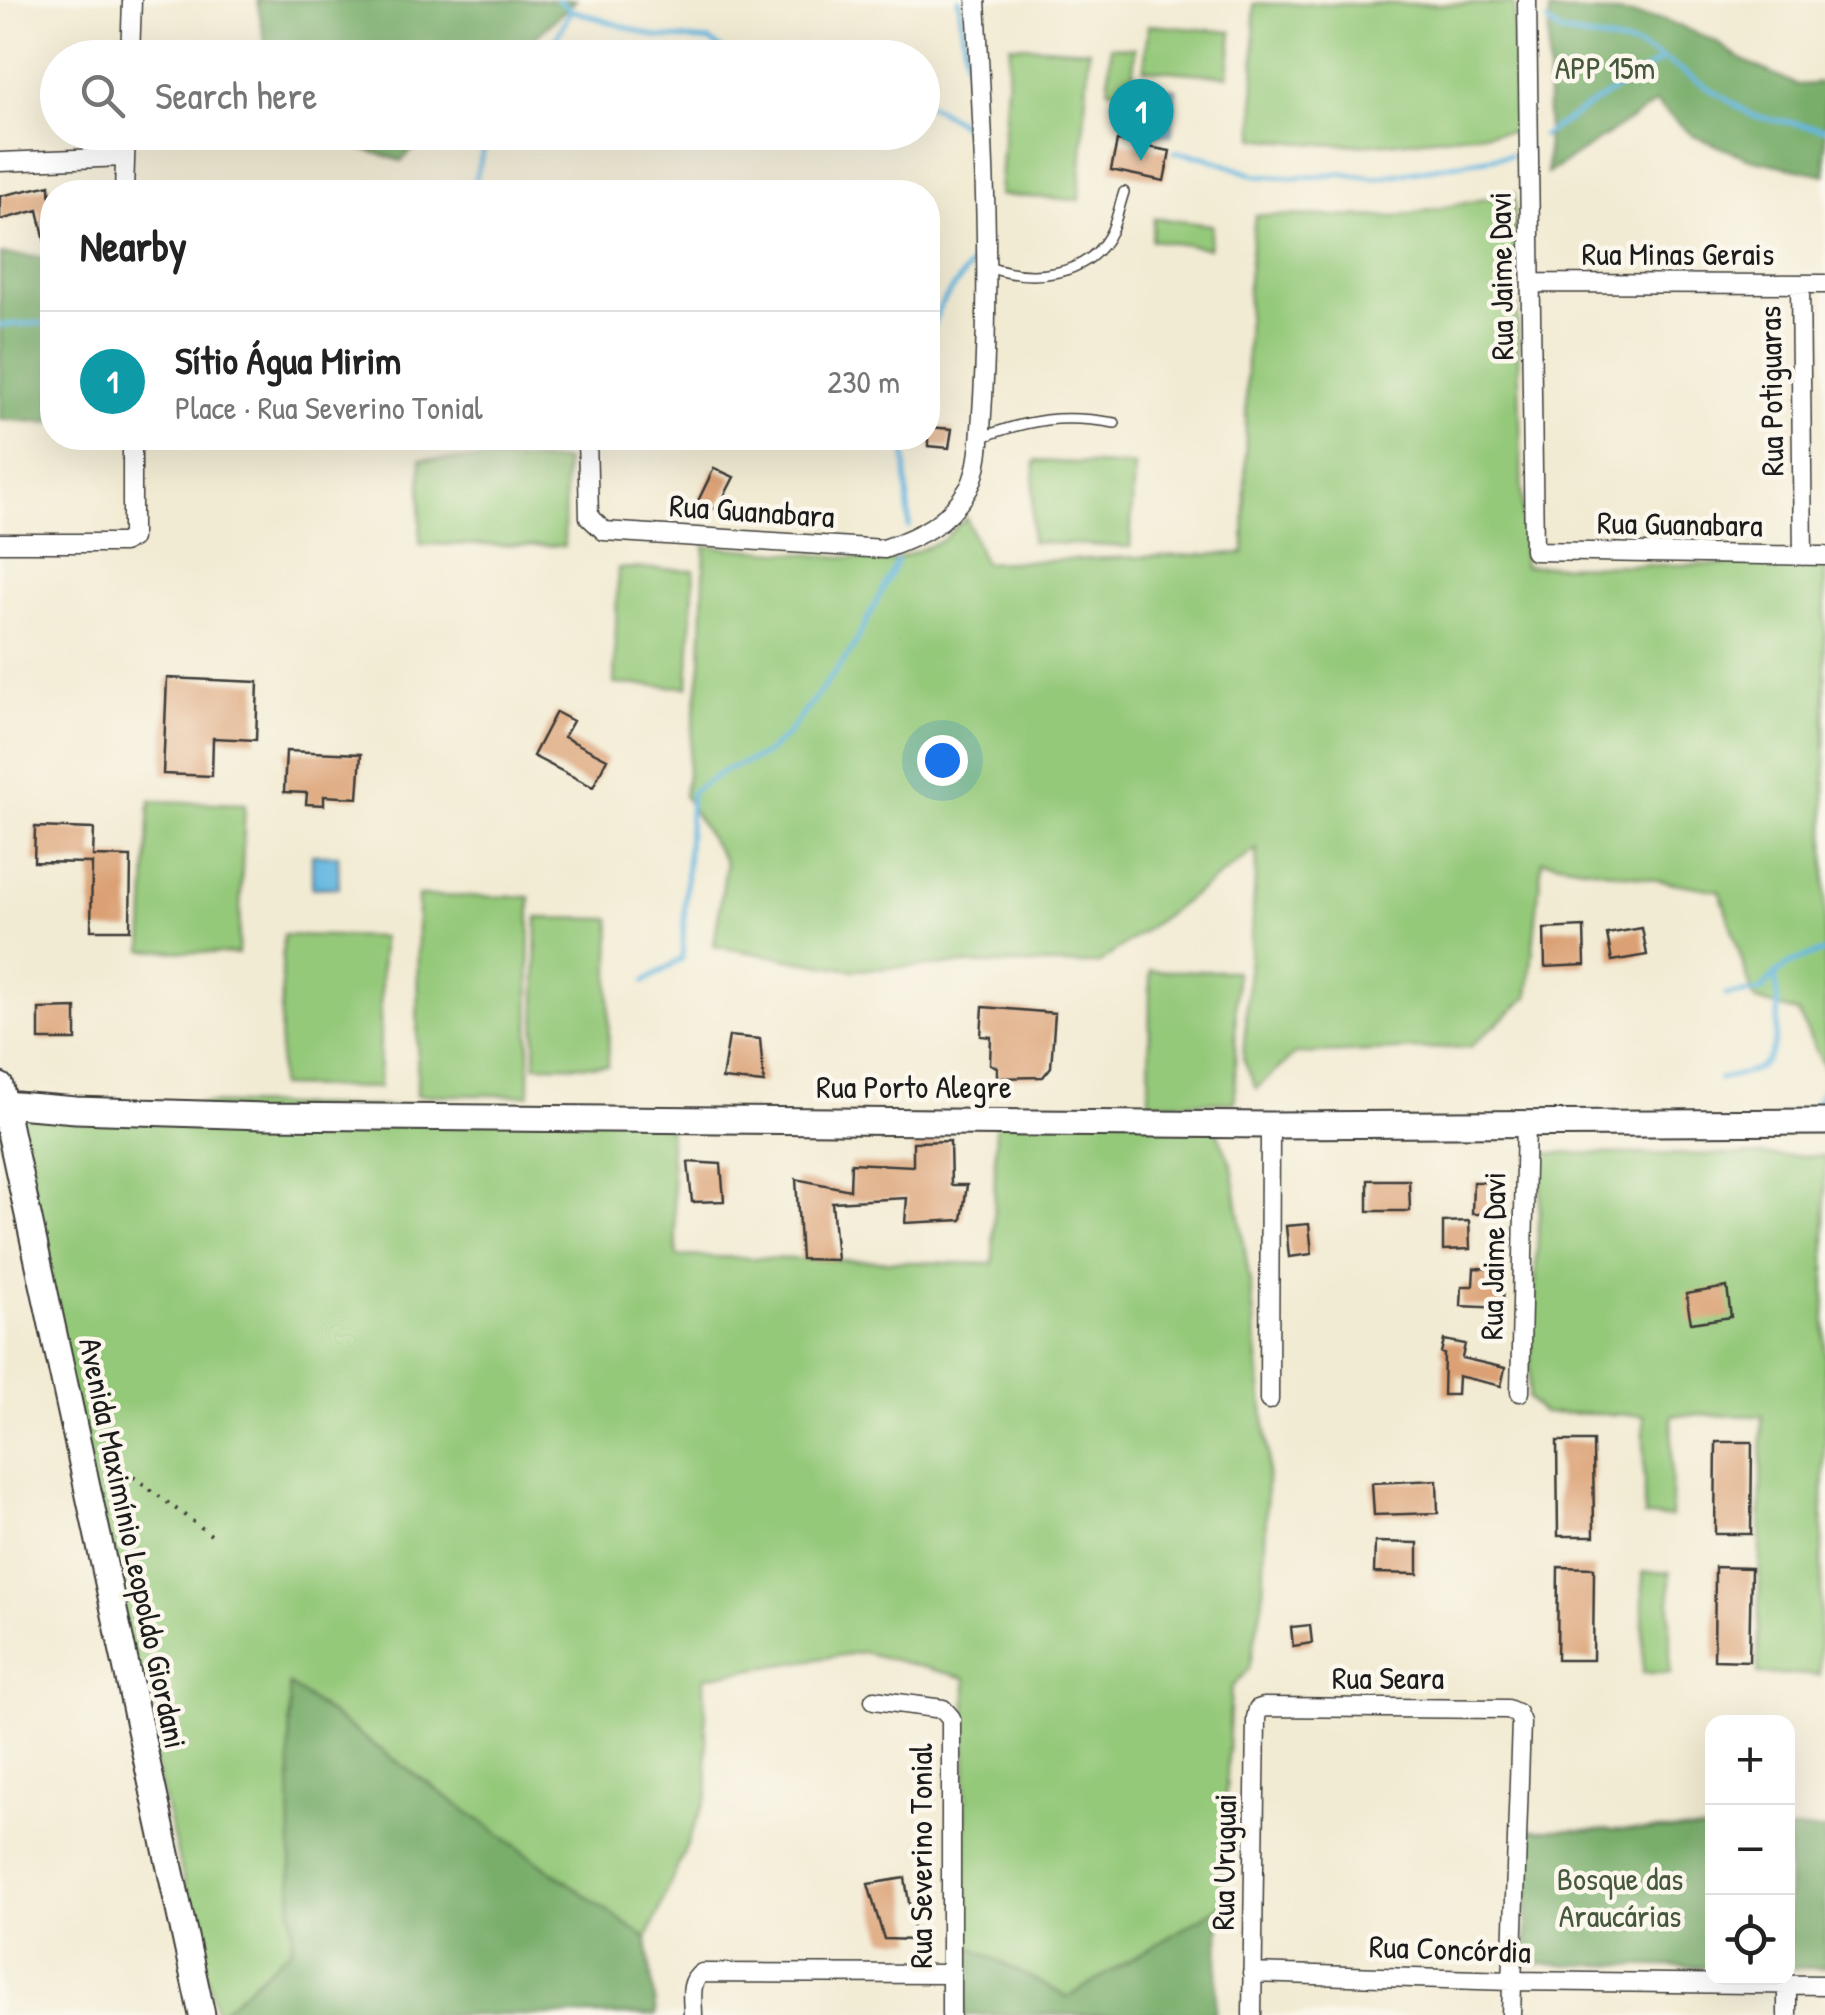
<!DOCTYPE html>
<meta charset="utf-8">
<style>
body{margin:0;font-family:"Patrick Hand",sans-serif;background:#f6f6f6;color:#222}
.controls{position:absolute;right:30px;bottom:30px;display:grid;overflow:hidden;border-radius:20px;box-shadow:0 10px 40px #0002}
.controls button{width:90px;height:90px;display:grid;place-items:center;padding:0;border:0;border-bottom:2px solid #e0e0e0;background:#fff;color:#222;font:50px sans-serif}
.you{position:absolute;left:942px;top:760px;width:35px;height:35px;margin:-25px;border:8px solid #fff;border-radius:50%;background:#1a73e8;box-shadow:0 0 0 15px #1a73e833}
.badge{display:grid;place-items:center;width:65px;height:65px;border-radius:50%;background:#ea580c;color:#fff;font-size:32px;font-weight:700}
.pin{position:absolute;translate:-50% -82px;filter:drop-shadow(0 2px 5px #0008)}
.pin::after{content:'';position:absolute;top:52px;width:35px;height:30px;background:inherit;clip-path:polygon(0 0,100% 0,50% 100%)}
.list{margin:0;padding:0;list-style:none}
h2{display:flex;justify-content:space-between;align-items:center;height:130px;margin:0;padding:0 40px;font-size:42px}
h2 small{font-size:32px;font-weight:400;color:#767676}
.list li{display:grid;grid-template-columns:65px 1fr auto;gap:30px;align-items:center;box-sizing:border-box;height:140px;padding:0 40px;border-top:2px solid #e0e0e0}
.list b{display:block;font-size:38px;white-space:nowrap}
.list p{margin:0;font-size:32px;white-space:nowrap;color:#767676}
.list em{font-size:32px;font-style:normal;color:#767676}
.icon{flex:none;width:55px;height:55px;fill:none;stroke:currentColor;stroke-width:2;stroke-linecap:round;stroke-linejoin:round}
.map{position:relative;flex:none;width:1825px;height:2015px;overflow:hidden}
.search{position:absolute;background:#fff;box-shadow:0 10px 40px #0002;left:40px;top:40px;width:900px;height:110px;display:flex;align-items:center;gap:25px;box-sizing:border-box;padding:0 35px;border-radius:55px;color:#767676;font-size:38px}
.panel{position:absolute;background:#fff;box-shadow:0 10px 40px #0002;left:40px;top:180px;width:900px;height:270px;border-radius:40px}
.map>svg:first-child{display:block}
</style>
<div class="map">
<svg width="1825" height="2015" viewBox="0 0 1825 2015">
<rect width="100%" height="100%" fill="#fbf7ec"/>
<filter id="ink" filterUnits="userSpaceOnUse"><feTurbulence type="fractalNoise" baseFrequency=".01" numOctaves="2"/><feDisplacementMap in="SourceGraphic" scale="20" xChannelSelector="R" yChannelSelector="G"/><feConvolveMatrix kernelMatrix="1 2 1 2 8 2 1 2 1" color-interpolation-filters="sRGB"/></filter>
<filter id="wash" filterUnits="userSpaceOnUse"><feTurbulence type="fractalNoise" baseFrequency=".0048" numOctaves="4" result="noise"/><feDisplacementMap in="SourceGraphic" scale="40" xChannelSelector="R" yChannelSelector="G"/><feGaussianBlur stdDeviation="2.25" result="paint"/><feColorMatrix in="noise" values="0 0 0 0 0 0 0 0 0 0 0 0 0 0 0 0 0 1.4 0 .05"/><feComposite in="paint" operator="in"/></filter>
<g filter="url(#wash)">
<rect width="100%" height="100%" fill="#f2ebd3"/>
<!-- green -->
<path fill="#95c97a" stroke="#58724b" stroke-width="2.5" d="M1254 4H1514L1515 132C1467 132 1421 141 1373 144 1333 146 1294 143 1255 138Z
M1148 25 1232 32 1228 76 1144 69Z
M1010 45 1089 50 1079 200 999 195Z
M1111 46 1135 48 1132 91 1108 89Z
M1514 193 1524 566 1825 564V1069L1798 1013 1754 999 1720 891 1542 860 1528 997 1470 1047 1295 1054 1256 1089 1243 1058 1257 849 1098 964H966L852 970 714 946 726 864 684 796 701 665 705 546 892 561 942 541 966 517 984 563 1244 553 1248 280 1255 215 1396 217Z
M1154 218 1212 225 1209 248 1151 240Z
M421 459 565 461 564 546 420 544Z
M1035 461 1134 466 1130 547 1031 542Z
M618 568 694 570 688 687 614 684Z
M150 801 245 804 238 954 143 950Z
M418 896 530 897 529 1095H417Z
M537 918 611 919 608 1066 535 1065Z
M283 935 382 937 379 1088 279 1086Z
M1150 971H1236L1235 1102H1149Z
M0 1099 668 1113 677 1256 993 1264 996 1115 1210 1116 1232 1166 1251 1290 1268 1455 1263 1600 1249 1669 1231 1688 1221 1906 1068 1997 965 1944 966 1678 862 1652 704 1677 708 1794 647 1939 290 1685 292 1948 217 2015 0 1135Z
M1543 1153 1825 1156V1417L1819 1675 1758 1674 1762 1416 1672 1415 1671 1517H1644V1415L1543 1413 1528 1398Z
M1643 1572H1670V1673H1643Z"/>
<!-- forest -->
<path fill="#78ad6a" stroke="#4a6443" stroke-width="2.5" d="M257 0H576L513 58 268 57Z
M1549 11 1618 13 1663 19 1715 41 1744 61 1798 85 1825 83V175L1750 159 1692 135 1656 103 1547 174Z
M313 133H431L401 161Z
M0 254 52 258V423L0 419Z
M289 1685 647 1939 656 2015H217L292 1948Z
M1529 1830H1712V1967L1526 1964Z
M1788 1830H1825V1968H1788Z
M1221 1906 1215 2015H964L965 1944 1068 1997Z"/>
<!-- water -->
<path fill="#65b7e0" stroke="#406a7e" stroke-width="2.5" d="M1157 87 1176 89 1171 135 1152 133Z
M312 855H338L339 887 312 888Z"/>
<g fill="none" stroke-linecap="round" stroke-linejoin="round">
<!-- stream -->
<path stroke="#65b7e0" stroke-width="5" d="M558 0 571 10
M959 0 975 130
M1547 22 1562 33 1636 46 1661 58
M546 58 571 10 657 37 710 41 734 58
M922 101 958 121 977 138
M1542 136 1663 59 1753 116 1825 129
M1175 152 1205 157 1257 176 1295 178 1344 174 1376 178 1510 155
M472 192 483 151 498 132
M0 325 52 323
M928 339 941 304 973 262
M908 438 905 452 909 527
M645 981 682 959 691 792 726 770 764 755 787 735 852 650 897 561
M1726 995 1761 991C1779 967 1796 958 1825 952
M1719 1079C1731 1076 1748 1074 1759 1068 1783 1053 1778 997 1775 973
M1814 1106 1825 1088"/>
</g>
<g id="blocks">
<!-- building -->
<path fill="#dba175" d="M1117 141 1170 151 1164 181 1111 170Z
M50 185 52 245 46 246 38 210 0 220V196Z
M928 427 952 429 949 448 928 446Z
M714 468 734 477 717 510 698 501Z
M167 678 258 682 256 740 213 738 212 776 163 774Z
M556 712 573 721 564 737 607 759 593 787 533 756Z
M286 751 361 754 358 798 324 796V805L306 804 307 793 284 792Z
M35 827 94 829 93 856 131 857 130 930H91L92 863 34 862Z
M1584 927 1585 965 1545 967 1544 929Z
M1642 928 1647 955 1612 961 1607 934Z
M983 1007 1055 1013 1051 1067 1043 1077 997 1078V1067L990 1064 991 1037 981 1036Z
M76 1008V1040H39V1009Z
M729 1036 760 1039 764 1083 722 1079Z
M950 1141 951 1185H967L962 1220 905 1223 907 1198 832 1202 837 1260 801 1259 796 1179 850 1190 851 1163 913 1166V1142Z
M688 1162 721 1164 724 1201 692 1202Z
M1368 1180H1409L1410 1211H1368Z
M1473 1182H1503V1214H1472Z
M1469 1221 1470 1249 1443 1250V1222Z
M1309 1224 1312 1254 1289 1257 1286 1226Z
M1474 1268 1504 1269 1503 1308 1461 1306 1462 1286H1473Z
M1727 1287 1731 1317 1691 1323 1686 1294Z
M1444 1340 1465 1344 1462 1358 1505 1368 1501 1386 1458 1376 1457 1395H1443L1444 1354 1441 1353Z
M1557 1441H1593L1594 1536H1558Z
M1716 1442H1752L1751 1534H1715Z
M1437 1480 1438 1513 1374 1515 1372 1483Z
M1375 1542 1418 1543V1574L1374 1573Z
M1558 1567 1594 1568 1593 1660H1557Z
M1715 1567 1751 1568 1749 1661 1714 1660Z
M1310 1625 1312 1643 1293 1646 1291 1627Z
M905 1878 915 1940 884 1939 868 1884Z"/>
</g>
</g>
<g filter="url(#ink)">
<use href="#blocks" fill-opacity="0" stroke="#3c3b37" stroke-width="2.5"/>
<g fill="none" stroke-linecap="round" stroke-linejoin="round">
<defs>
<path id="lane" d="M988 267C1031 282 1090 278 1112 230 1117 218 1120 204 1124 192
M980 438C1030 419 1062 414 1115 423"/>
<path id="street" d="M1527 0 1534 551 1825 556
M130 58 132 0
M0 162 125 157
M124 192 126 132
M1531 283 1825 284
M1800 284 1803 556
M587 438 589 517 604 531 884 549C921 536 948 523 969 488 981 467 981 423 983 398 991 265 983 133 976 0
M0 543H123L132 538V438
M1520 1392 1526 1122
M1269 1400 1270 1125
M874 1700 943 1709 951 1718V2015
M1252 1973 1511 1981 1825 1985
M693 2015C693 2000 688 1982 702 1973L951 1974
M1252 2015 1256 1718 1258 1709 1264 1707 1508 1709 1517 1713 1521 1722 1511 2015
M1787 2015V1984"/>
<path id="secondary" d="M0 1086 202 2015
M4 1104 76 1110 263 1116 1270 1125 1825 1122"/>
</defs>
<!-- lane casing -->
<use href="#lane" stroke="#3c3b37" stroke-width="12"/>
<!-- street casing -->
<use href="#street" stroke="#3c3b37" stroke-width="21"/>
<!-- secondary casing -->
<use href="#secondary" stroke="#3c3b37" stroke-width="29"/>
<!-- path -->
<path stroke="#3c3b37" stroke-width="4" stroke-dasharray="2.5 8" stroke-linecap="butt" d="M108 1458 211 1535
M109 1462 114 1480"/>
<!-- lane -->
<use href="#lane" stroke="#fff" stroke-width="9"/>
<!-- street -->
<use href="#street" stroke="#fff" stroke-width="18"/>
<!-- secondary -->
<use href="#secondary" stroke="#fff" stroke-width="25"/>
</g>
</g>
<g text-anchor="middle" stroke-width="9" stroke-linejoin="round" paint-order="stroke">
<!-- park labels -->
<g font-size="32" fill="#46593d" stroke="#fbf7ec">
<text x="1605" y="79">APP 15m</text>
<text x="1620" y="1890">Bosque das<tspan x="1620" dy="37">Araucárias</tspan></text>
</g>
<!-- street labels -->
<g font-size="32" fill="#1c1c1c" stroke="#fbf7ec">
<text x="1678" y="265">Rua Minas Gerais</text>
<text transform="translate(1501 276) rotate(-91)" y="11">Rua Jaime Davi</text>
<text transform="translate(1771 391) rotate(-91)" y="11">Rua Potiguaras</text>
<text transform="translate(752 511) rotate(4)" y="11">Rua Guanabara</text>
<text transform="translate(1680 524) rotate(1)" y="11">Rua Guanabara</text>
<text x="914" y="1098">Rua Porto Alegre</text>
<text transform="translate(1493 1256) rotate(-89)" y="11">Rua Jaime Davi</text>
<text transform="translate(133 1543) rotate(78)" y="11">Avenida Maximínio Leopoldo Giordani</text>
<text x="1388" y="1689">Rua Seara</text>
<text transform="translate(921 1856) rotate(-90)" y="11">Rua Severino Tonial</text>
<text transform="translate(1224 1862) rotate(-89)" y="11">Rua Uruguai</text>
<text transform="translate(1450 1949) rotate(2)" y="11">Rua Concórdia</text>
</g>
</g>
</svg>
<div class="controls">
<button>+</button>
<button>−</button>
<button><svg class="icon" aria-label="locate" viewBox="0 0 24 24"><circle cx="12" cy="12" r="6"/><path d="M12 2v4M12 18v4M2 12h4M18 12h4"/></svg></button>
</div>
<div class="you"></div>
<div class="pin badge" style="left:1141px;top:161px;background:#0f9aa8">1</div>
<div class="search"><svg class="icon" aria-label="search" viewBox="0 0 24 24"><circle cx="10" cy="10" r="6"/><path d="M15 15l6 6"/></svg>Search here</div>
<section class="panel">
<h2>Nearby<small></small></h2>
<ul class="list">
<li><span class="badge" style="background:#0f9aa8">1</span><div><b>Sítio Água Mirim</b><p>Place · Rua Severino Tonial</p></div><em>230 m</em></li>
</ul>
</section>
</div>
